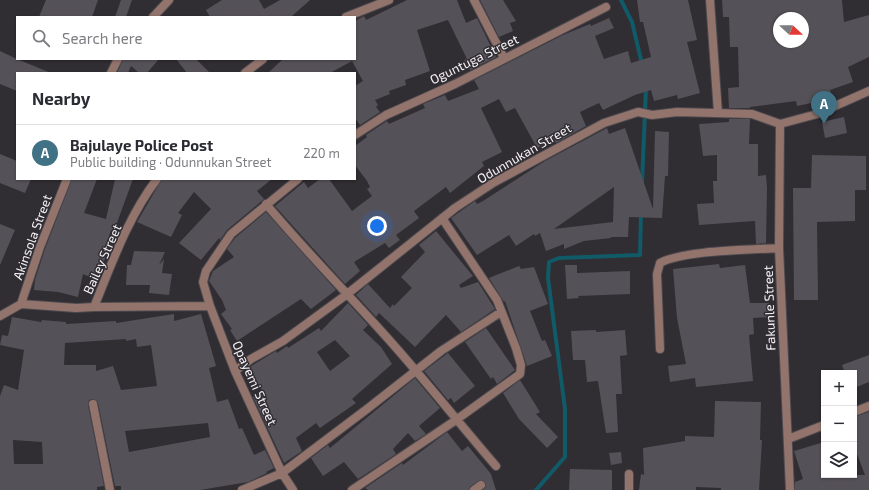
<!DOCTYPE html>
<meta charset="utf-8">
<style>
body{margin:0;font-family:"Exo 2",sans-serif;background:#f7f7f7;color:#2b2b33}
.controls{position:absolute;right:12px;bottom:12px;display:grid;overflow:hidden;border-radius:0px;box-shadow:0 1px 3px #0004}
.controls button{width:36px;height:36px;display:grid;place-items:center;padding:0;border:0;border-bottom:1px solid #e1e1e2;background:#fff;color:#2b2b33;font:20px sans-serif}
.compass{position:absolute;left:773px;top:12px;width:36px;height:36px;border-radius:50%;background:#fff;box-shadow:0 1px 3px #0004;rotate:112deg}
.you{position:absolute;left:377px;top:226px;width:14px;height:14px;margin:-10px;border:3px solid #fff;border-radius:50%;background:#1a73e8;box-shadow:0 0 0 6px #1a73e833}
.badge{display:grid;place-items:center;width:26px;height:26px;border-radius:50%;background:#417184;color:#fff;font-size:13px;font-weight:700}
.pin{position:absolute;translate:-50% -33px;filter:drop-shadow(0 1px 2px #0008)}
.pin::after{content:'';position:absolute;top:21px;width:14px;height:12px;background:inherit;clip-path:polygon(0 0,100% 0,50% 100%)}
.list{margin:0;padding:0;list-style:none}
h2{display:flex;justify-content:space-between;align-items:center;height:52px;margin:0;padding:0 16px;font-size:17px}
h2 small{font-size:13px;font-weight:400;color:#7c7c81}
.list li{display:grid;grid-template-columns:26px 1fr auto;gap:12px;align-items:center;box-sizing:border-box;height:56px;padding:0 16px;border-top:1px solid #e1e1e2}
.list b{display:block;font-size:15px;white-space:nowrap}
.list p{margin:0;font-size:13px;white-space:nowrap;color:#7c7c81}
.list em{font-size:13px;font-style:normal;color:#7c7c81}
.icon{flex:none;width:22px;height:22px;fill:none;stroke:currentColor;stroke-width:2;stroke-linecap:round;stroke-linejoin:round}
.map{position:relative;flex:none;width:869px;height:490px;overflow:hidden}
.search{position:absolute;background:#fff;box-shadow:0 1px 3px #0004;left:16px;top:16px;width:340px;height:44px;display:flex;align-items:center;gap:10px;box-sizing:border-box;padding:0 14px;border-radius:0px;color:#7c7c81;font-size:15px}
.panel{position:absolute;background:#fff;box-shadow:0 1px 3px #0004;left:16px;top:72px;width:340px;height:108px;border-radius:0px}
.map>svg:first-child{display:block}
</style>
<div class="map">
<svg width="869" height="490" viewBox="0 0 869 490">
<rect width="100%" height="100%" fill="#302d33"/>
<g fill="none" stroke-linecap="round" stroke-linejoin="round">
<!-- stream -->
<path stroke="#115a68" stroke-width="4" d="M621 0 632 22 642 64
M642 183 646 88
M536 490 565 457V409L548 278 549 262 559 258 640 255 641 212"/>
</g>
<!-- building -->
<path fill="#555158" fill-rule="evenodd" d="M46 0H98L92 17H39Z
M121 0H132L126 17H115Z
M222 0H259L264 9 280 0H310L291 17H210L206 10Z
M407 0H457L466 23 477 18 496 57 470 70 464 60 467 59 448 20 417 30 430 71 405 80 406 85 389 91 390 94 375 100 378 105 376 107 380 112 360 125 355 118V86L363 81 352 61 330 73H268L283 59H355V21L364 16 366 20Z
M480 0H503L516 21 510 23 513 31 499 37Z
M637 0H688L697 40 687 42 700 93 678 99 677 95 654 101 651 90 635 95 603 110 599 103 580 112 586 126 556 143 554 139 537 148 515 108 506 112 499 99 481 108 502 152 482 162 484 166 450 193 446 187 414 211 419 218 396 235 400 240 389 248 385 243 354 262 360 271 345 284 275 206 304 182 308 188 320 179H329L352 211 372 196 367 189 370 187 367 181 355 165V146L367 137 366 135 387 121 389 124 425 108 423 104 445 95 448 101 479 89 474 80 563 35 590 24 591 26 609 18 614 28 595 36 604 59 628 51 631 63 651 57 643 22H640Z
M722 0H842L844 22 869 15V57L848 67 853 82 830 90 832 95 816 102 797 106 796 101 750 107V108H729L728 88 739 87 738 47H730L729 17H723ZM778 18H803V42H779Z
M0 51 17 59 51 73H17V91L0 84Z
M123 59H159L147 73H139L131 66 128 73H117Z
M176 59H196L210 73H187Z
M844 117 847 133 825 138 822 122Z
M729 119H750L749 144H758V176L766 175 767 188 766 243 756 244 755 221 699 225 697 204 714 203 713 181H717V155L703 156 699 124 729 122Z
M607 128 609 134 625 128 653 209 655 131 669 132 668 176H665L662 218 629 217 628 237H611V238L584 241 564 249V244L546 251 540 233 535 236 534 234 516 246 509 235 477 255 451 218 475 201 477 204 483 201 545 161ZM614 187 613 222 554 229Z
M0 154 17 161V179H31L25 193 0 183Z
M812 155 866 156V190H855V221L817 222 818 300H794L793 188H811Z
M72 179H97L84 213 106 219 115 179H133L114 231 111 230 104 252 107 253 97 280 83 274 78 297 58 292 34 290 35 280 45 249Z
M162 179H272L257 191 264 199 227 230 220 240 219 238 201 260 179 243 211 209 194 192 178 213 182 215 171 237 137 222Z
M266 212 336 290 311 309 301 299 237 341 230 330 232 329 221 314 226 310 222 300 209 281 213 271 234 257 227 249 235 238Z
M0 224 15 230 0 265Z
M436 231 473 276 459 285 461 288 478 282 495 309 461 332 446 315 415 347 379 313 376 317 356 295 368 284 390 308 393 304 394 306 412 288 401 277 425 252 419 245Z
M134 251 165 252 159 265 164 259 162 273 172 274 169 295 149 293 150 285H126L127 265H131Z
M719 264 720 268 745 265 750 303H769V317L753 318 754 334 749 335 753 381 696 387 695 378 670 382 668 366 686 364 677 318 673 269Z
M565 265H577V273L630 271V294L578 296 579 298 567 299Z
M519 266 521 269 534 267 548 304 530 311 542 341 545 340 552 356 527 366 505 301 504 302 489 278Z
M348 303 368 325 363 330 381 347 392 364 352 399 356 403 320 428 316 423 296 438 302 451 284 463 253 397 263 392 248 368 276 351 277 353 287 346 288 348 319 328 321 331ZM335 340 350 356 330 371 317 352Z
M174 314V321L201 314 216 366 209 368 217 402 228 399 239 429 242 428 254 455 265 450 274 468 266 472 267 473 248 482 200 490H121V486H115L98 403 92 399 89 400 88 405 104 486 97 487V490H0V396L4 385 18 390 24 350 0 345 2 335 8 336 12 317 41 322 42 320 66 322V324L116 321V323ZM126 339V341L136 339 137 347 151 345 157 386 121 390 113 366 96 371V365H64L65 343ZM208 423 210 437 129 452 125 431ZM13 440 42 442 43 464H14Z
M486 328 515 370 497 384 493 377 491 379 465 342Z
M596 330V332L625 330 627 355 620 356 622 394H616L618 432 606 433 598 381 587 382 585 360H573L571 331Z
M448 353 475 386 454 403 451 398 448 400 424 371Z
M869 355V382L854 388V373H845L842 365Z
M415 378 440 408 419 426 426 434 415 441 408 433 393 449 396 454 358 479 344 462 323 476 311 458 328 445 330 448Z
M520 380 540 412 536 414 558 437 547 448 519 419 503 393Z
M715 401 761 402 760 440H762L759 490H721V488L696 487V490H639L641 474 644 475 643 448 685 441V436L714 437Z
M869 412V490H795V482L803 479 794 451 824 442V475H865L854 446V417Z
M447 432 462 451 468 446 491 474 496 490H483L486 484 481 480 471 486 469 490H368L365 488 402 463 403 465Z
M621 452 622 463 611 465 609 453Z
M570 469 612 470V490H569Z"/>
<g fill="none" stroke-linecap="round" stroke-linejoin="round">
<defs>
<path id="street" d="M474 0 504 58
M710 0 718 113
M153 17 169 0
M346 17 389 0
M111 73 118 59
M245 73 263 59
M780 124 779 248 790 490
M355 135 386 115 455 84 606 7
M266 204C303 248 343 289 382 332 422 376 458 422 496 466
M21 304 76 308 94 307C112 263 128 217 157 179
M94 307 210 306
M0 316 21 304 40 247 67 179
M660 349 657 274 660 263C684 250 749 250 779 248
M235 371 251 359 283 341 346 295 455 208 493 183 604 123 638 112 652 115 677 112 752 114 780 124 817 114 869 91
M93 404 110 490
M854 412 869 406
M788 439 824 425
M629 474V490
M242 490 282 473 367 409 441 351 501 312
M293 490 282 473 235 371 210 306 203 282 206 271 231 234 298 179
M352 490 456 420 520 374 521 365 516 348 497 300 442 218
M474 490 481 485"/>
</defs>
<!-- street casing -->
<use href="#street" stroke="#4c494e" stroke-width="10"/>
<!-- street -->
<use href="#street" stroke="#92746c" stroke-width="8"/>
</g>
<g text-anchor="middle" stroke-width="3" stroke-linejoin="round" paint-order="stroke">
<!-- street labels -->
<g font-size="13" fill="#f5f2f6" stroke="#302d33">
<text transform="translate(474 59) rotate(-26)" y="5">Oguntuga Street</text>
<text transform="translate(524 153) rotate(-30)" y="5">Odunnukan Street</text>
<text transform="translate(32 237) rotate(-70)" y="5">Akinsola Street</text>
<text transform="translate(102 259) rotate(-66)" y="5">Bailey Street</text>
<text transform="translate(769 308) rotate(-92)" y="5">Fakunle Street</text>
<text transform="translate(255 383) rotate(66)" y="5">Opayemi Street</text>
</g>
</g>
</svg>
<div class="controls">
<button>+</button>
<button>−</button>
<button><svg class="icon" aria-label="layers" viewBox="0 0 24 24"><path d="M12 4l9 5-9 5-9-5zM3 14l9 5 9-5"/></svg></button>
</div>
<svg class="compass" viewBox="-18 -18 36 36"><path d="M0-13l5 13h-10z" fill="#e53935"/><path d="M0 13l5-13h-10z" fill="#7c7c81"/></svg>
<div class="you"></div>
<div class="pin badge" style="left:824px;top:124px">A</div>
<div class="search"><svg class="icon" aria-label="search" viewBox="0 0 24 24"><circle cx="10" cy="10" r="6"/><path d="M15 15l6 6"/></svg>Search here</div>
<section class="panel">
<h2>Nearby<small></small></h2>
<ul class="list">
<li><span class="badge">A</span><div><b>Bajulaye Police Post</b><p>Public building · Odunnukan Street</p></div><em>220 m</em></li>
</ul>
</section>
</div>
